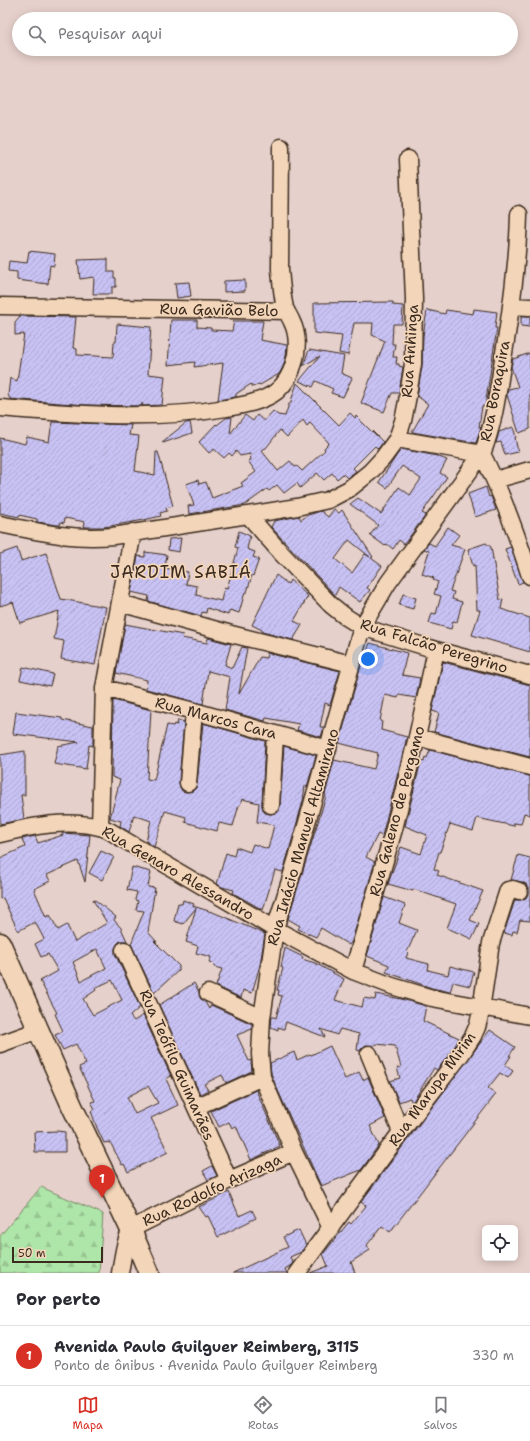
<!DOCTYPE html>
<html lang="pt">
<meta charset="utf-8">
<style>
body{margin:0;font-family:"Shantell Sans",sans-serif;background:#f7f7f7;color:#2b2b33}
.controls{position:absolute;right:12px;bottom:12px;display:grid;overflow:hidden;border-radius:6px;box-shadow:0 2px 10px #0003}
.controls button{width:36px;height:36px;display:grid;place-items:center;padding:0;border:0;border-bottom:1px solid #e1e1e2;background:#fff;color:#2b2b33;font:20px sans-serif}
.scale{position:absolute;left:12px;bottom:10px;width:91px;box-sizing:border-box;padding-left:4px;border:2px solid #3b2a1e;border-top:0;font-size:11px;line-height:14px;white-space:nowrap;color:#3b2a1e;-webkit-text-stroke:3px #f3d6b9;paint-order:stroke}
.you{position:absolute;left:368px;top:659px;width:14px;height:14px;margin:-10px;border:3px solid #fff;border-radius:50%;background:#1a73e8;box-shadow:0 0 0 6px #1a73e833}
.badge{display:grid;place-items:center;width:26px;height:26px;border-radius:50%;background:#d93025;color:#fff;font-size:13px;font-weight:700}
.pin{position:absolute;translate:-50% -33px;filter:drop-shadow(0 1px 2px #0008)}
.pin::after{content:'';position:absolute;top:21px;width:14px;height:12px;background:inherit;clip-path:polygon(0 0,100% 0,50% 100%)}
.list{margin:0;padding:0;list-style:none}
h2{display:flex;justify-content:space-between;align-items:center;height:52px;margin:0;padding:0 16px;font-size:17px}
h2 small{font-size:13px;font-weight:400;color:#7c7c81}
.list li{display:grid;grid-template-columns:26px 1fr auto;gap:12px;align-items:center;box-sizing:border-box;height:60px;padding:0 16px;border-top:1px solid #e1e1e2}
.list b{display:block;font-size:15px;white-space:nowrap}
.list p{margin:0;font-size:13px;white-space:nowrap;color:#7c7c81}
.list em{font-size:13px;font-style:normal;color:#7c7c81}
.icon{flex:none;width:22px;height:22px;fill:none;stroke:currentColor;stroke-width:2;stroke-linecap:round;stroke-linejoin:round}
.map{position:relative;flex:none;width:530px;height:1273px;overflow:hidden}
.search{position:absolute;background:#fff;box-shadow:0 2px 10px #0003;left:12px;right:12px;top:12px;height:44px;display:flex;align-items:center;gap:10px;box-sizing:border-box;padding:0 14px;border-radius:22px;color:#7c7c81;font-size:15px}
.sheet{height:112px;background:#fff}
nav{display:flex;justify-content:space-around;align-items:center;box-sizing:border-box;height:56px;border-top:1px solid #e1e1e2;background:#fff;font-size:11px;color:#7c7c81}
nav a{display:grid;justify-items:center;gap:2px}
nav .on{color:#d93025}
.map>svg:first-child{display:block}
</style>
<div class="map">
<svg width="530" height="1273" viewBox="0 0 530 1273">
<defs>
<pattern id="forest-firs" width="22" height="20" patternUnits="userSpaceOnUse"><rect width="22" height="20" fill="#aee6a9"/><path d="M5 1l3.5 6h-7zM16 11l3.5 6h-7z" fill="#97c591"/></pattern>
<pattern id="building-hatch" width="6" height="6" patternUnits="userSpaceOnUse"><rect width="6" height="6" fill="#c8c2f4"/><path d="M-1 1l2-2M0 6l6-6M5 7l2-2" fill="none" stroke="#ada7d1"/></pattern>
</defs>
<rect width="100%" height="100%" fill="#e6d0cb"/>
<filter id="ink" filterUnits="userSpaceOnUse"><feTurbulence type="fractalNoise" baseFrequency=".025" numOctaves="2"/><feDisplacementMap in="SourceGraphic" scale="8" xChannelSelector="R" yChannelSelector="G"/><feConvolveMatrix kernelMatrix="1 2 1 2 8 2 1 2 1" color-interpolation-filters="sRGB"/></filter>
<g filter="url(#ink)">
<!-- forest -->
<path fill="url(#forest-firs)" stroke="#748864" d="M41 1187 103 1214 99 1273H0V1236Z"/>
<!-- building -->
<path fill="url(#building-hatch)" stroke="#3b2a1e" fill-rule="evenodd" d="M29 251 55 254 54 266 50 265 48 284 17 280V272L8 271 9 261 27 263Z
M108 259V272H114V278H116V287H112V294H93L94 277 80 279 78 260Z
M245 280V291L224 292V281Z
M189 282 191 296 177 298 175 283Z
M393 302V305L403 306 402 324H393L392 344H395L393 357H397L396 364H399V366L403 367 399 393H392L384 412 361 403 385 341 372 335 373 323H354L348 355 339 353 342 336 314 333V303Z
M474 309 497 312 495 328H497L485 407 482 406 479 427H481L476 443 412 432 428 404 417 396 422 366 423 336 427 310 445 314 446 310 473 314Z
M20 316 76 317 73 348 77 349V355L113 357 114 342H116L117 324 151 327 148 374 165 376 162 405 143 406 142 403V406L85 405 10 399 8 395 10 378 17 381 24 334 15 335V322Z
M521 317H530V327L521 326Z
M171 320H197V327L211 328V330L232 331 234 321H263L260 340 287 345 286 356 283 367 279 374 260 385 259 384 253 387 251 384 236 394V397L218 400 223 363 194 367 195 362 168 365Z
M309 350 344 356 341 373 352 378 343 397 331 393 333 389 316 381 313 387 299 381 320 356 303 366Z
M530 353V429L519 433 507 395 508 389 518 387 511 367 513 359Z
M297 383 339 425 350 413 355 418 356 416 372 432V431L383 442 378 449 375 446 353 468 356 471 347 478 343 474 337 479 332 473 324 480 317 473 300 488 297 483 284 493 277 485 269 491 267 489 245 505 189 514 188 506 194 505 186 484 198 480 199 484 206 482 212 498 243 486 241 483 256 472 248 461 251 460 250 454 240 456 236 451 232 456 229 453 224 458 214 449 209 453 199 442 216 424 217 425 226 418 232 417 230 434 245 415 253 421 257 415 264 421 273 411 278 415 285 416 289 404 292 402 291 401ZM303 420 307 426 310 423 329 443 324 448 325 450 302 471 297 466 295 467 290 461 278 471 261 450 266 448 280 430 287 437Z
M52 422 131 425 129 435 139 436 135 471 155 475 156 452H158L173 506 166 508 167 511 160 513 161 516 144 520 104 527H84L85 522 65 518 64 523 61 522 60 525H57L37 522V519L19 515V517L0 513V438L25 444 27 437 49 442Z
M190 422 192 433 163 443 162 442 186 423Z
M513 427 516 437H515L518 452 505 455 501 442 496 443 499 432Z
M401 449 437 456 447 460 440 473 447 477 422 513 426 515 404 544 399 540 393 549 387 544 385 546 370 535 378 525 350 504 358 498 381 514 399 487 410 495 421 479 402 466 387 488 379 482Z
M486 487 489 497 491 496 496 510 475 517 468 494Z
M334 509 339 513 342 510 373 557 371 558 382 566 367 588 370 590 360 602 339 587 335 595 271 527 274 521 299 516 301 520 308 515 321 511 328 517ZM349 540 370 557 365 554 352 573 335 559Z
M448 527 459 535 451 545 465 549 450 591 454 592 452 599 462 602 457 622 453 621 451 629 429 623 432 613 436 614 441 596 434 594 438 582 433 580 434 578 422 574 429 551 424 549 429 543 435 546Z
M239 531 250 536 247 549 255 552 253 557 259 559 253 576 252 575 247 592H245L239 613 230 610 228 615 207 608 206 613 202 612 201 616 148 601 149 596 131 592 138 556 145 557V552L167 555 165 568 188 572 186 584 197 586 196 595 221 601 224 588 227 589 238 548 235 547Z
M181 538 179 552 168 550 169 539Z
M486 543 491 547 500 600 503 599 501 609 530 618V652L472 635 480 610H477L475 565 473 566 468 549Z
M511 547 523 582 518 584 505 549Z
M17 548 21 561 46 553 61 599 106 607 95 665 61 659 64 641 54 639 59 611 20 623 13 602 0 606V554Z
M276 575 288 584 290 580 308 596 294 621 302 625 293 640 262 632V630L252 625Z
M403 594 416 598 413 609 399 605Z
M125 624 183 635 182 638 207 643 208 638 231 644 225 665 232 668 242 647 247 648 239 694 260 657 266 658 267 653 340 671 330 705 325 703 320 727H324L321 737 297 730 299 724 266 718 265 721 225 710 230 677 208 671 203 704 146 689 147 680 116 673Z
M370 643 407 653 402 675 420 678 416 698 399 695 398 698 385 695 380 721 382 722 381 730 407 737 382 836 378 834 366 857 375 862 352 941 349 945 321 928 316 937 298 929 300 926 288 919 326 796 325 795 334 760 374 769 378 753 339 743 363 659H364Z
M443 662 530 685V757L434 732 439 713 432 711Z
M23 667 53 674 50 686 20 680Z
M113 700 151 710 147 779 154 780 167 725 173 726 174 724 177 725 178 720 184 722 179 782 180 787 182 791 187 792 192 791 196 788 197 784 203 723 265 741 262 805 263 810 265 813 270 814 276 813 279 811 280 806 284 746 316 755 307 787 305 786 303 801 283 872 275 870 263 910 233 893 234 890 222 887 217 884 226 853 234 856 236 847 250 852 253 844 268 849 274 825 257 822 259 803 242 799 240 805H239L233 826 219 823 217 831 185 822 186 817 165 811 154 847 146 841 151 821 134 815 129 832 120 826 121 821 110 818 120 780 112 777Z
M16 712 62 718V720L93 726V746L89 745 86 769 54 764 58 746 79 742 13 734Z
M430 750 530 776V815L524 813 521 824 514 823V826L477 818 473 831 450 824 440 852H439L434 869 439 871 437 875 483 891 470 920 479 924 472 939 447 928 456 904 413 889V891L388 884 401 847 421 854 427 835 405 826 421 761 424 762 425 757 427 758Z
M25 751V795H21L24 819 0 824V755Z
M62 833 90 835 85 882 78 861 47 875 50 881 34 889 46 917 50 915 58 930 67 925 75 942 107 923 93 900 94 899 116 917 114 920 121 928 127 941H120L117 944 115 949V954L140 1007 130 1016 134 1021 143 1015 171 1076 166 1079 178 1105 151 1118 168 1152 128 1172 124 1164 122 1165 110 1142 104 1143 97 1128 91 1111 95 1109 91 1102 95 1101 79 1067 86 1064 76 1044 63 1050 55 1035 63 1031 55 1014 57 1013 40 981 58 971 48 954 41 957 35 944 44 939 35 922 18 931 3 898 0 899V858L25 847 22 839 35 836 38 843 63 835ZM97 949 106 968 81 981 73 962ZM112 980 122 1000 93 1015 83 999 96 990 95 988ZM148 1086 158 1103 135 1114 127 1097Z
M101 851 114 857 102 880 89 873Z
M518 855 530 858V921L520 920 517 932 513 931 512 935 504 933 515 900H521L526 898 528 894V889L526 884 522 882 511 880Z
M132 867 151 872 148 887 155 888 148 932 157 942 154 941 179 966V970L154 993 131 944 144 911 136 910 138 901 135 900 137 892 127 890Z
M384 897 405 905 399 923 417 930 407 952 408 953 406 958 429 964 428 970 448 975 450 966 474 972 470 986 453 982 450 992 432 988 386 972 389 965 367 956Z
M183 900 194 904 193 906 215 913 265 934 260 965 252 993 243 990 241 998 216 986 222 969 214 967V964L209 962 211 957 196 953 198 946 186 942 196 908 183 924 174 921 178 903 182 904Z
M285 948 303 957 302 959 315 963 344 979 335 1000 362 1007 364 998 375 1000 376 994 401 999 426 1006 423 1021 459 1038 454 1048 437 1070 434 1068 412 1103 410 1098 399 1102 390 1081 400 1078 397 1068 401 1067 395 1046 376 1044 373 1046 366 1045 362 1048 360 1051 357 1050 359 1034 340 1029 337 1035 321 1029 325 1037 286 1022 284 1029 278 1027V1030L271 1027 272 1016 276 1018 282 996 278 995 279 990H277L283 968 281 967Z
M194 983 199 992 200 998 205 1002 209 1009 211 1005 252 1024V1029L237 1035 249 1061 251 1060 252 1071 226 1083 222 1075 204 1084 208 1090 200 1094 159 1005Z
M490 1030 515 1047 509 1056H511L505 1065 513 1071 508 1078 500 1073 488 1088 496 1094 390 1232 382 1226 367 1245 370 1250 351 1262 355 1273H310L328 1266 323 1254 349 1222 351 1224 366 1206 361 1202Z
M330 1046 345 1079 359 1072 363 1080 368 1077 385 1118 370 1126 379 1145 361 1170 321 1186 275 1084 271 1073 270 1063 294 1052 297 1060 310 1054 311 1055Z
M256 1090 280 1146 251 1160 236 1126 232 1128 229 1122 219 1127 211 1111Z
M57 1131 65 1132V1152H35L34 1132Z
M212 1166 217 1176 208 1180 203 1171Z
M229 1192 239 1216 252 1210 256 1218 218 1237 208 1216 206 1217 199 1207Z
M299 1230 306 1245 301 1252 290 1257 293 1263 290 1266 285 1269 287 1273H233L288 1247 283 1237Z"/>
<g fill="none" stroke-linecap="round" stroke-linejoin="round">
<defs>
<path id="minor" d="M0 306 286 311
M511 306 530 307
M0 408C75 414 152 421 226 408 243 405 263 402 277 391 286 383 291 374 294 363 298 350 298 334 292 322 290 317 287 313 285 308 282 295 281 282 280 269L281 147
M397 439 482 454C502 493 517 535 530 576
M495 480 530 470
M248 515 282 554 331 605 346 617 362 627 436 650 530 675
M0 524C39 532 73 540 113 536L248 515 297 507 328 500 349 489 370 472 383 458 397 439 403 421 407 401 413 364 414 299 408 159
M120 603 231 634 351 664
M104 688 194 711 328 749
M417 737 530 767
M188 783 194 711
M271 805 275 735
M100 827 104 688 133 532
M0 834C32 826 67 819 99 827 107 828 114 834 121 838L275 929 353 971 392 986 432 998 530 1016
M124 950 229 1180
M353 971 394 829 417 737 436 650
M208 993 262 1018
M0 1044 39 1030
M369 1054 401 1132
M196 1107 262 1077
M331 1228 294 1152 262 1077 260 1054 262 1018 275 929 297 858 362 627 388 583 482 454C494 424 498 392 503 359 511 311 518 263 519 214
M120 1273C122 1262 125 1235 133 1228L229 1180 294 1152
M297 1273 401 1132 462 1053 473 1036 477 1027 480 1016 491 943 508 890 513 889 519 891"/>
<path id="major" d="M0 943 72 1106 131 1230 149 1273"/>
</defs>
<!-- minor casing -->
<use href="#minor" stroke="#3b2a1e" stroke-width="19"/>
<!-- major casing -->
<use href="#major" stroke="#3b2a1e" stroke-width="23"/>
<!-- minor -->
<use href="#minor" stroke="#f3d6b9" stroke-width="16"/>
<!-- major -->
<use href="#major" stroke="#f3d6b9" stroke-width="20"/>
</g>
</g>
<g text-anchor="middle" stroke-width="3.5" stroke-linejoin="round" paint-order="stroke">
<!-- street labels -->
<g font-size="15" fill="#3b2a1e" stroke="#f3d6b9">
<text transform="translate(219 310) rotate(1)" y="5">Rua Gavião Belo</text>
<text transform="translate(410 351) rotate(-86)" y="5">Rua Anhinga</text>
<text transform="translate(495 391) rotate(-79)" y="5">Rua Boraquira</text>
<text transform="translate(434 646) rotate(17)" y="5">Rua Falcão Peregrino</text>
<text transform="translate(216 718) rotate(15)" y="5">Rua Marcos Cara</text>
<text transform="translate(397 811) rotate(-75)" y="5">Rua Galeno de Pergamo</text>
<text transform="translate(303 837) rotate(-74)" y="5">Rua Inácio Manuel Altamirano</text>
<text transform="translate(178 873) rotate(30)" y="5">Rua Genaro Alessandro</text>
<text transform="translate(177 1065) rotate(66)" y="5">Rua Teófilo Guimarães</text>
<text transform="translate(432 1089) rotate(-54)" y="5">Rua Marupa Mirim</text>
<text transform="translate(212 1190) rotate(-25)" y="5">Rua Rodolfo Arizaga</text>
</g>
<!-- quarter labels -->
<g font-size="17" letter-spacing="1" fill="#3b2a1e" stroke="#f3d6b9">
<text x="181" y="578">JARDIM SABIÁ</text>
</g>
</g>
</svg>
<div class="controls">
<button><svg class="icon" aria-label="locate" viewBox="0 0 24 24"><circle cx="12" cy="12" r="6"/><path d="M12 2v4M12 18v4M2 12h4M18 12h4"/></svg></button>
</div>
<div class="scale">50 m</div>
<div class="you"></div>
<div class="pin badge" style="left:102px;top:1198px">1</div>
<div class="search"><svg class="icon" aria-label="search" viewBox="0 0 24 24"><circle cx="10" cy="10" r="6"/><path d="M15 15l6 6"/></svg>Pesquisar aqui</div>
</div>
<section class="sheet">
<h2>Por perto<small></small></h2>
<ul class="list">
<li><span class="badge">1</span><div><b>Avenida Paulo Guilguer Reimberg, 3115</b><p>Ponto de ônibus · Avenida Paulo Guilguer Reimberg</p></div><em>330 m</em></li>
</ul>
</section>
<nav>
<a class="on"><svg class="icon" aria-label="map" viewBox="0 0 24 24"><path d="M3 6l6-2 6 2 6-2v14l-6 2-6-2-6 2zM9 4v14M15 6v14"/></svg>Mapa</a>
<a><svg class="icon" aria-label="directions" viewBox="0 0 24 24"><path d="M12 3l9 9-9 9-9-9zM9 14v-3h6M13 9l2 2-2 2"/></svg>Rotas</a>
<a><svg class="icon" aria-label="saved" viewBox="0 0 24 24"><path d="M7 4h10v16l-5-4-5 4z"/></svg>Salvos</a>
</nav>
